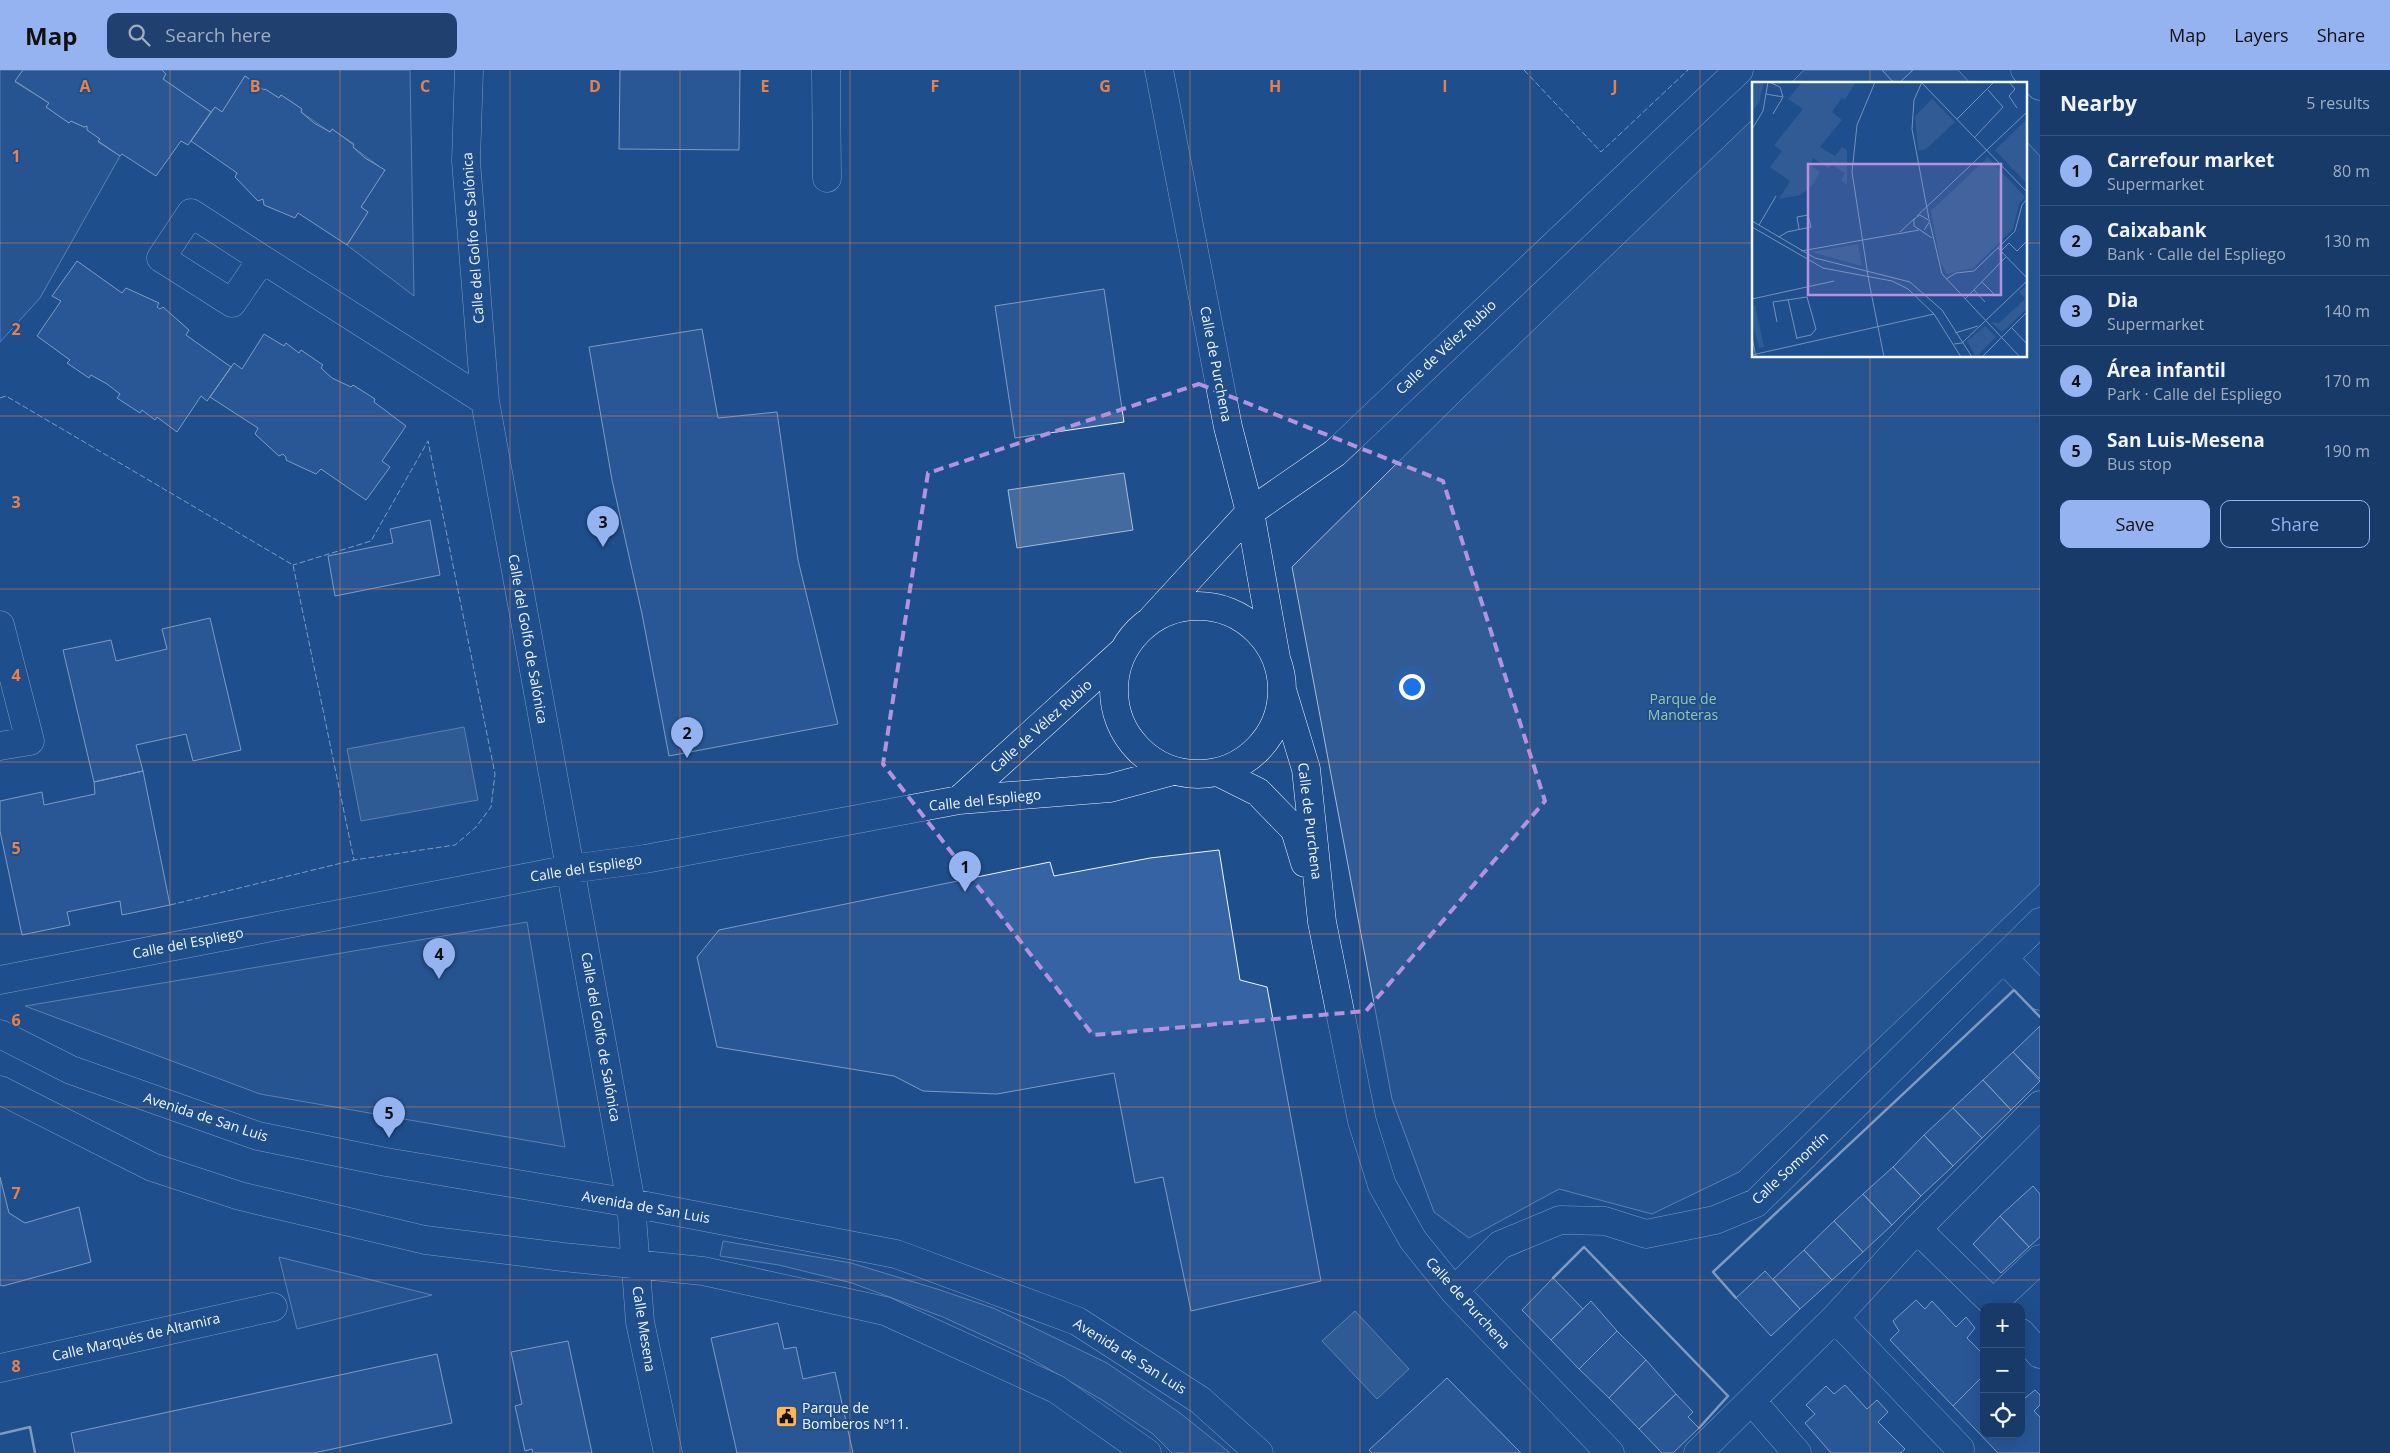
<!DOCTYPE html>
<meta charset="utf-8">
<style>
body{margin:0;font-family:"Open Sans",sans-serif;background:#20416f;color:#f1f3f6}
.controls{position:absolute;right:15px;bottom:15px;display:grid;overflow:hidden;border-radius:10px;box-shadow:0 5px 20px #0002}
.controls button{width:45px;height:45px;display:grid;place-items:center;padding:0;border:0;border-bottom:1px solid #36547d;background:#173a69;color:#f1f3f6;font:25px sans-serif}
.you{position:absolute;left:1411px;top:616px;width:18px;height:18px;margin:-12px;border:4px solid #fff;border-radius:50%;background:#1a73e8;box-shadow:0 0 0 8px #1a73e833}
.badge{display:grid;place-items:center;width:32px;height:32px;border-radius:50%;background:#95b2f1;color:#111;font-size:16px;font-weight:700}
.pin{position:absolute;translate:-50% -41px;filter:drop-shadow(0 1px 2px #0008)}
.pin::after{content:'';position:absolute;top:26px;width:18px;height:15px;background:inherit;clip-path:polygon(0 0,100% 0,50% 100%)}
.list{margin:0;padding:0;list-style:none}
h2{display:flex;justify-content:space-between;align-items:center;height:65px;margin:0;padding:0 20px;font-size:21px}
h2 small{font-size:16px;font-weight:400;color:#9eadc0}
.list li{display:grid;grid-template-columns:32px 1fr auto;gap:15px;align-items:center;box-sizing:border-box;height:70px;padding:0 20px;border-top:1px solid #36547d}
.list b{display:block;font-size:19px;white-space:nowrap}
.list p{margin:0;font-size:16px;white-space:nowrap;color:#9eadc0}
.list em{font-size:16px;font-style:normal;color:#9eadc0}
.actions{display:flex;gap:10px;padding:15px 20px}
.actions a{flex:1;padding:11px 0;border:1px solid #95b2f1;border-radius:10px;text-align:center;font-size:18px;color:#95b2f1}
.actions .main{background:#95b2f1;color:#111}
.icon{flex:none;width:28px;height:28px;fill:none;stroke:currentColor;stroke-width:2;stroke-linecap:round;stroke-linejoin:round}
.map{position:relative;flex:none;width:2040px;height:1383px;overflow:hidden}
header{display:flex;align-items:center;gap:30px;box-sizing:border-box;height:70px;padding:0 25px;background:#95b2f1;color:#111}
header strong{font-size:24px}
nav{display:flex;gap:28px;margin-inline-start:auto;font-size:18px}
.search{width:350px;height:45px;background:#20416f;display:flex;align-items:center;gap:12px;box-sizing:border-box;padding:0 18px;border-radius:10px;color:#9eadc0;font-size:19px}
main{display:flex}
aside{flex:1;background:#173a69}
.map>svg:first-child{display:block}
</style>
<header>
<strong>Map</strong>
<div class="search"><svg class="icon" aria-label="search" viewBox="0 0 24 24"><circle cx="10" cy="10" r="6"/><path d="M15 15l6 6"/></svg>Search here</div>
<nav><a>Map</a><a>Layers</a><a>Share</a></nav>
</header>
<main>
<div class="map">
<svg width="2040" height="1383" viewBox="0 0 2040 1383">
<rect width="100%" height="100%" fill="#1f4e8c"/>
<!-- green -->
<path fill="#305b95" stroke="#a8bbd7" d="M0 0H23L15 12 49 33 46 37 69 53 71 51 84 57 87 56 100 69 98 72 120 86 40 228 0 272Z
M162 0H410L414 226 347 175 368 142 361 137 384 100 353 77 354 74 332 59 330 62 301 42 302 39 281 25 279 28 265 19 264 20 245 6 222 42 215 37 211 42 163 9 166 4Z
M1804 0H1958L1971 14H1790Z
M1754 48V286H2026V71L2040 86V814L1739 1102 1652 1144 1559 1119 1469 1168 1434 1142 1392 1029 1292 497 1463 328Z
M527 852 565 1077 260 1024 25 936Z
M723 1171 851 1193 937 1219 993 1238 1107 1293 1180 1343 1230 1383H1172L1153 1364 1102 1330 1023 1284 943 1247 852 1213 779 1195 720 1186Z
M279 1187 432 1225 297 1259Z"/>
<!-- water -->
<path fill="#446ba0" stroke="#a8bbd7" d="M1124 403 1133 460 1017 478 1008 420Z
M464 657 478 730 361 751 347 679Z
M1355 1241 1409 1299 1377 1329 1322 1271Z"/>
<!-- building -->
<path fill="#3563a3" stroke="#f2f6ff" d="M23 0H162L166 4 163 9 211 42 188 75 181 71 156 106 122 84 120 86 98 71 100 69 87 60V56L84 57 71 51 69 53 46 37 49 33 15 11Z
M620 0H740L739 80 619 79Z
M1882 0H1913L1898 14H1895Z
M245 6 264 20 265 19 279 28 281 25 302 39 301 42 314 53 330 62 332 59 354 75 353 77 365 88 385 100 361 137 368 142 347 175 298 143 295 148 264 135 263 129 258 131 235 107 237 103 191 71 215 37 222 42Z
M77 191 122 223 126 218 159 233 157 237 160 239 163 237 189 260 186 265 231 297 207 331 201 326 177 362 157 347 155 350 142 340 140 343 117 328 120 324 107 314 91 305 89 308 67 293 70 290 37 266 61 231 52 226Z
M1104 219 1124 352 1015 368 995 236Z
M702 259 718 348 777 342 798 490 838 654 669 686 642 544 612 410 589 277Z
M264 264 284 276 286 273 299 283 301 280 323 295 321 298 332 308 351 317 353 315 375 329 374 332 406 356 382 391 390 397 366 430 321 399 316 404 286 390V387L283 384 279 386 255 364 258 358 210 327 234 293 242 299Z
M430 450 440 505 335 526 328 486 393 473 390 459Z
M210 548 241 680 193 691 186 664 136 675 143 701 94 712 63 580 111 570 116 591 167 579 162 559Z
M143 701 170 835 122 845 120 831 67 842 70 855 22 865 0 761V731L42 722 44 735 95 724 94 712Z
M1219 780 1240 910 1267 917 1321 1211 1191 1241 1163 1107 1135 1113 1114 1003 997 1024 923 1021 894 1006 717 977 697 887 719 860 1050 792 1054 806 1150 788Z
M2040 956V1009L2013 982Z
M2013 982 2040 1011 2011 1040 1983 1010Z
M1983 1010 2011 1040 1982 1068 1953 1038Z
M1953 1038 1982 1068 1953 1096 1924 1065Z
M1924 1065 1953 1096 1921 1126 1893 1097Z
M1893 1097 1921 1126 1892 1155 1863 1124Z
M0 1107 9 1143 25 1153 79 1137 91 1192 3 1216 0 1215Z
M2033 1116 2040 1124V1167L2029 1177 2000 1146Z
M1863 1124 1892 1155 1863 1182 1834 1151Z
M2000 1146 2029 1177 2001 1203 1973 1174Z
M1834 1151 1863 1182 1832 1210 1804 1180Z
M1804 1180 1832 1210 1800 1239 1773 1209Z
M1765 1201 1800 1239 1771 1266 1736 1228Z
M1553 1208 1583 1239 1551 1270 1522 1240Z
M1916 1230 1925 1239 1932 1231 1956 1257 1966 1247 1975 1258 1967 1268 1984 1285V1305L1953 1336 1890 1270 1899 1261 1893 1251Z
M1591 1231 1617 1261 1579 1299 1551 1270Z
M778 1253 784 1279 796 1277 803 1309 835 1302 853 1383H737L711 1268Z
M1617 1261 1646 1290 1609 1328 1579 1299Z
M568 1271 592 1383H533L532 1379 525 1381 515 1336 522 1334 511 1282Z
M437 1284 452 1353 314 1383H75L71 1363Z
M1646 1290 1676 1324 1639 1359 1609 1328Z
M1984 1305V1364H2021V1323L2025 1328 2035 1320 2040 1325V1335L2034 1341 2040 1347V1383H1998L1953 1336Z
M1447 1308 1521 1383H1372L1369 1380Z
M1845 1315 1867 1339 1877 1330 1888 1342 1878 1352 1905 1379 1901 1383H1831L1805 1353 1815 1344 1806 1335 1826 1316 1834 1324Z
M1676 1324 1693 1342 1688 1347 1699 1358 1673 1383H1662L1639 1359Z"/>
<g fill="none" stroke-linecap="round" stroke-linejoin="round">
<defs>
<path id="minor" d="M469 0 466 91 485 331 631 1133 640 1252 668 1383
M826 0 827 108
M1159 0 1228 357 1250 442 1276 588
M2025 0 2040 16
M262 189 191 143 161 188 232 233 262 189 485 331
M1114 620a84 84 0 1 1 168 0a84 84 0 1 1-168 0Z
M1151 550 1250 442 1335 383 1739 0
M0 555 30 671 0 676
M1283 623 1306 699 1322 852 1362 1051 1382 1115 1413 1170 1454 1221 1610 1383
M1218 702 1258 722 1295 760 1305 793
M959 730 1122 582
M2004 889 2040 926
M0 910 570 799 645 789 959 730 1110 718 1173 701
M0 964 71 1000 258 1066 386 1092 631 1133 896 1184 1077 1251 1200 1330 1259 1383
M0 1020 152 1097 240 1126 425 1170 563 1187 703 1201 885 1241 1056 1319 1147 1383
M1917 1159 1997 1237
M1454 1221 1500 1175 1560 1150 1605 1151 1646 1164 1715 1150 1756 1133 2040 852
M1993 1233 2040 1189
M1835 1248 1960 1379
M2021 1263 2040 1284
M0 1298 273 1237
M1752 1331 1797 1383
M1698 1383 1835 1248 1917 1159 2040 1035"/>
</defs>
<!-- minor casing -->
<use href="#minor" stroke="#f2f6ff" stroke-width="29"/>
<!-- minor -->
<use href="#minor" stroke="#1f4e8c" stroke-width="28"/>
<!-- fence -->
<path stroke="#f2f6ff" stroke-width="1" stroke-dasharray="6 2.5" stroke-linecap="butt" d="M1524 0 1601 82 1688 0
M0 328 6 326 293 495 354 790
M170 835 354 790 455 775 476 757 491 737 495 704 428 371 371 471 293 495"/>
<!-- wall -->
<path stroke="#f2f6ff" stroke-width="2.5" d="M1553 1208 1584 1177 1728 1326 1699 1358
M1736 1228 1713 1202 2014 920 2040 947
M0 1364 30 1357 35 1383"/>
</g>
<!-- marked area -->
<path d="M0 0H2040V1383H0ZM1199 314 1443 411 1545 731 1366 941 1093 965 883 694 928 403Z" fill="#1f4e8c" fill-opacity=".55" fill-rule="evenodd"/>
<path fill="none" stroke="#b691df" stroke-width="4" stroke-dasharray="10 6" stroke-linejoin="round" d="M1199 314 1443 411 1545 731 1366 941 1093 965 883 694 928 403Z"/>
<!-- grid -->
<path fill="none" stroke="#ea8049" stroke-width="1" stroke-opacity="0.55" d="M170 0V1383M340 0V1383M510 0V1383M680 0V1383M850 0V1383M1020 0V1383M1190 0V1383M1360 0V1383M1530 0V1383M1700 0V1383M1870 0V14M0 173H1754M2026 173H2040M1870 286V1383M0 346H2040M0 519H2040M0 692H2040M0 864H2040M0 1037H2040M0 1210H2040"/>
<!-- icons -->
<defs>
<symbol id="civic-square" viewBox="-11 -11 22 22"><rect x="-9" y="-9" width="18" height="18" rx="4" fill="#ffb74d" stroke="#1f4e8c"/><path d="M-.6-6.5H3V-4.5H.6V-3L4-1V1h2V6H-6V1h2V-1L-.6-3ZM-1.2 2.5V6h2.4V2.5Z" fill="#111"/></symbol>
</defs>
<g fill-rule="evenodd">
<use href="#civic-square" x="774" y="1334" width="25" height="25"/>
</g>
<g text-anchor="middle" stroke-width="4" stroke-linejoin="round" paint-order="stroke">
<!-- street labels -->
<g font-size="14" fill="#f2f6ff" stroke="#1f4e8c">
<text transform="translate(473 168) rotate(-94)" y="5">Calle del Golfo de Salónica</text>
<text transform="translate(1446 277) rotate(-43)" y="5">Calle de Vélez Rubio</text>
<text transform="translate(1216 294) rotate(79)" y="5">Calle de Purchena</text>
<text transform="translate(528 569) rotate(80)" y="5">Calle del Golfo de Salónica</text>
<text transform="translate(1041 656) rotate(-42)" y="5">Calle de Vélez Rubio</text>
<text transform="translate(985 730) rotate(-6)" y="5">Calle del Espliego</text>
<text transform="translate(1310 751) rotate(83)" y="5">Calle de Purchena</text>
<text transform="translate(586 798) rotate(-9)" y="5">Calle del Espliego</text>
<text transform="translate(188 873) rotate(-11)" y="5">Calle del Espliego</text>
<text transform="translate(601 967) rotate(80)" y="5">Calle del Golfo de Salónica</text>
<text transform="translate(206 1047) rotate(18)" y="5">Avenida de San Luis</text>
<text transform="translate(1790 1098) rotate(-43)" y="5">Calle Somontín</text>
<text transform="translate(646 1137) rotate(10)" y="5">Avenida de San Luis</text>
<text transform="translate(1468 1233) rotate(48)" y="5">Calle de Purchena</text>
<text transform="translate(644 1259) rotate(81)" y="5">Calle Mesena</text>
<text transform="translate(136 1267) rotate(-13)" y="5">Calle Marqués de Altamira</text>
<text transform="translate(1130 1286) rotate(32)" y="5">Avenida de San Luis</text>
</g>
<!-- park labels -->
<g font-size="14" fill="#97c8a6" stroke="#1f4e8c">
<text x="1683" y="634">Parque de<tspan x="1683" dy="16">Manoteras</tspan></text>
</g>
<!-- poi labels -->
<g font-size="14" fill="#f2f6ff" stroke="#1f4e8c" text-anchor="start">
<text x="802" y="1343">Parque de<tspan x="802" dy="16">Bomberos Nº11.</tspan></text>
</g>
</g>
<!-- overview -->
<g transform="translate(1752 12)">
<rect width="275" height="275" fill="#1f4e8c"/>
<path d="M0 0H12L7 21 0 29ZM50 0 103 1 93 18 90 16 80 30 90 38 68 65 83 74 90 65 95 68V103L89 98 93 91 90 89 80 83 76 86 61 76 58 83 68 90 60 103 49 113 27 117 38 99 18 85 30 69 22 63 51 27 36 17ZM180 17 203 40 174 67 166 69 163 34ZM275 37V102L243 68ZM236 75 273 115 267 122 261 147 221 186 195 192 188 179 179 129ZM106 162 110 184 59 170ZM275 203V227L250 250 239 240 247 241 273 217 267 210ZM3 223 12 265 7 266 0 238V224ZM233 244 244 255 227 272 229 275H224L215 259Z" fill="#305b95"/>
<path fill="none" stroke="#7391ba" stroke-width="1" d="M17 0 28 5 31 15 21 32M123 0 105 43 100 90 117 200 132 275M169 0 275 110M170 0 162 18 160 47 177 137M257 0 263 7 257 14 265 26M14 12 31 15M205 37 242 0M0 47 11 29 16 0M222 56 251 25 236 8M165 134 275 30M0 139 63 176 158 200 190 228 220 275M178 141 190 192 268 275M7 143 24 114M0 145 71 186 140 199 156 207 182 232 209 275M172 148 178 139 168 133 162 137V144L180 156M148 150 162 137M27 155 35 150 59 145 56 133 45 135 47 147M246 166 275 196M49 169 167 148M249 169 257 161 265 169 275 159M194 197 204 191 222 189 254 158 263 149 270 123 275 117M230 200 242 212M222 208 233 220M0 217 82 199M36 217 45 257M213 217 254 175M25 240 21 220 55 215 64 247 59 253 45 256M259 245 275 262M203 251 226 244M0 255 4 275M202 262 210 261 275 199M0 273 182 232M230 275 275 230"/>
<path fill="#b691df" fill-opacity="0.15" stroke="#b691df" stroke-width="2.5" d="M56 82H249V213H56Z"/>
<rect width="275" height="275" fill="none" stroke="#f2f6ff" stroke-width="2.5"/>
</g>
<g font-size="16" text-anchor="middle" font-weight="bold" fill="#ea8049" stroke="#1f4e8c" stroke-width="4" stroke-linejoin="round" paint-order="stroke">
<text x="85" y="22">A</text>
<text x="255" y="22">B</text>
<text x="425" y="22">C</text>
<text x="595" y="22">D</text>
<text x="765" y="22">E</text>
<text x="935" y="22">F</text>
<text x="1105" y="22">G</text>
<text x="1275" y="22">H</text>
<text x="1445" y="22">I</text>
<text x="1615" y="22">J</text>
<text x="16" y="92">1</text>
<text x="16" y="265">2</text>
<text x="16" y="438">3</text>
<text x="16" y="611">4</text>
<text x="16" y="784">5</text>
<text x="16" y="956">6</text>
<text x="16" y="1129">7</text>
<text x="16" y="1302">8</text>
</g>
</svg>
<div class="controls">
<button>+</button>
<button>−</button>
<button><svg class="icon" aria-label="locate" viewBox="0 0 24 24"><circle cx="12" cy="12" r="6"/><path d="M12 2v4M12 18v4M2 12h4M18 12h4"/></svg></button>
</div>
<div class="you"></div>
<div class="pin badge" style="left:965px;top:822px">1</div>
<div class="pin badge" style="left:687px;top:688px">2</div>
<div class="pin badge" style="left:603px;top:477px">3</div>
<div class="pin badge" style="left:439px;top:909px">4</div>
<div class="pin badge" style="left:389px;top:1068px">5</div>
</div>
<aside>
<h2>Nearby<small>5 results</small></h2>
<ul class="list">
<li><span class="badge">1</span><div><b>Carrefour market</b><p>Supermarket</p></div><em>80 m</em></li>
<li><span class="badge">2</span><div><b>Caixabank</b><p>Bank · Calle del Espliego</p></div><em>130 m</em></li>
<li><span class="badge">3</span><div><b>Dia</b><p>Supermarket</p></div><em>140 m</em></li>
<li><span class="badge">4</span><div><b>Área infantil</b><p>Park · Calle del Espliego</p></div><em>170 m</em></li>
<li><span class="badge">5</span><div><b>San Luis-Mesena</b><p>Bus stop</p></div><em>190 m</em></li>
</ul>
<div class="actions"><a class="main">Save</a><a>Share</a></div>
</aside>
</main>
